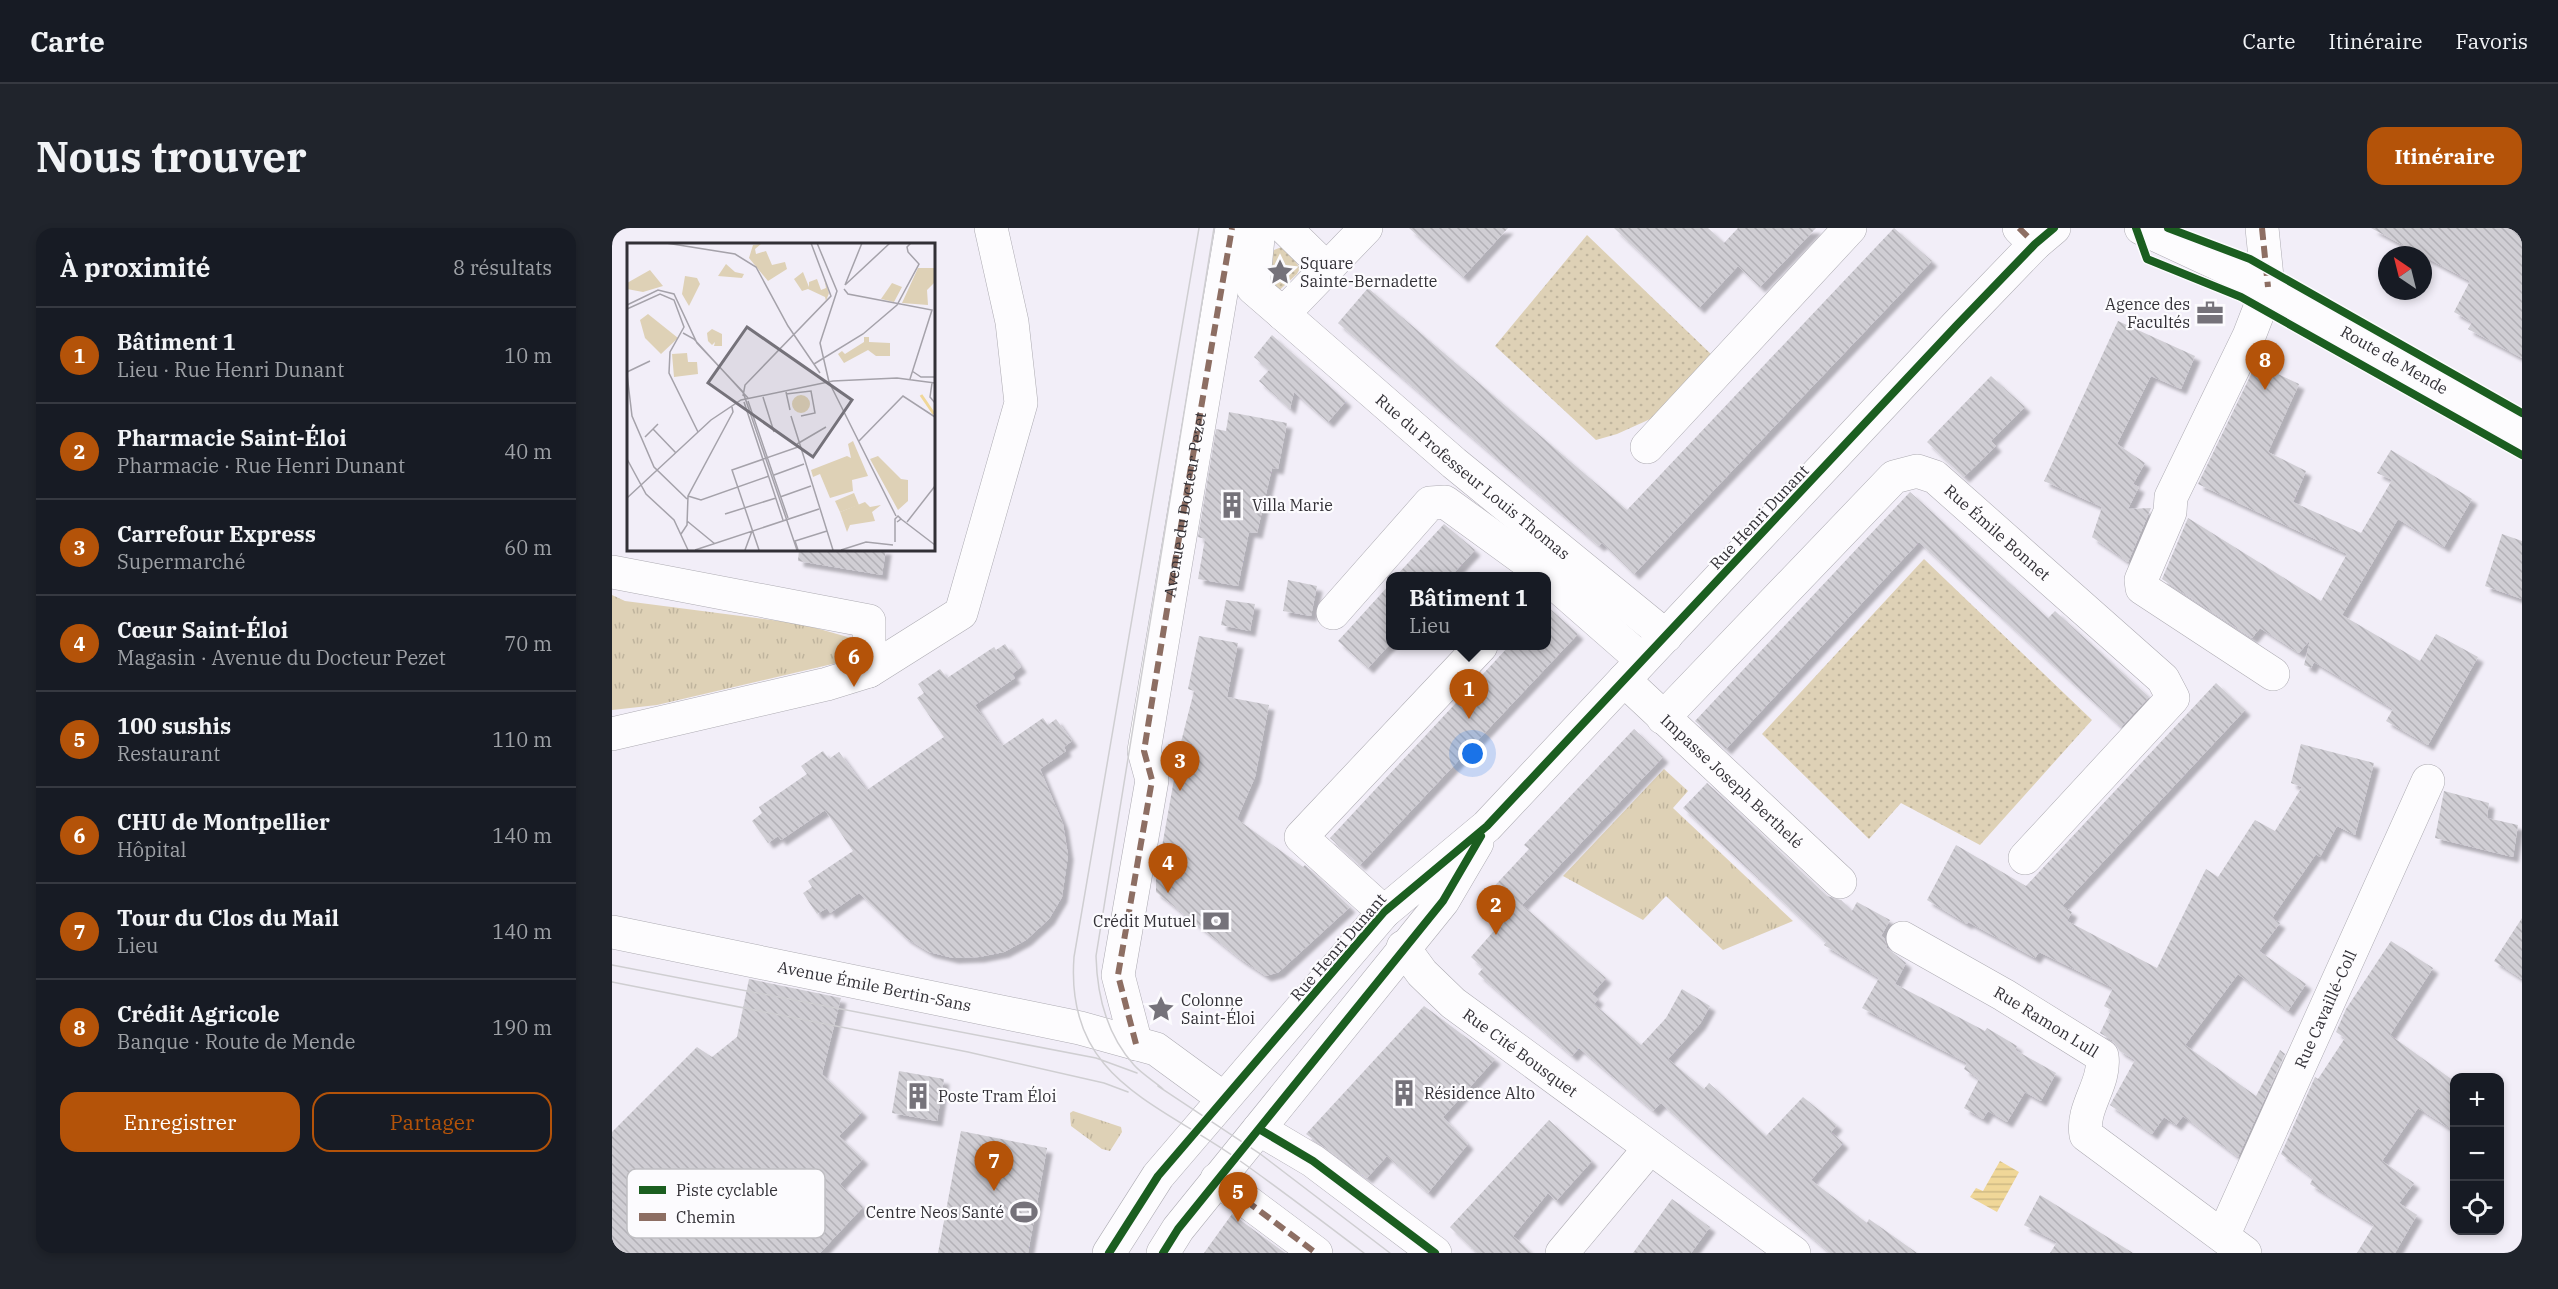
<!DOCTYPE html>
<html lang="fr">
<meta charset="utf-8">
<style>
body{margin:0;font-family:"IBM Plex Serif",serif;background:#20242c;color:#f1f3f6}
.controls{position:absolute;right:18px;bottom:18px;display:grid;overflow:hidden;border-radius:12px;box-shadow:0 3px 9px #0003}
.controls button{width:54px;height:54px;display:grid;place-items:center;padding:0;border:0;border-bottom:2px solid #363941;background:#171b24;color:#f1f3f6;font:30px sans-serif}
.compass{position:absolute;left:1766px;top:18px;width:54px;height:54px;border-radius:50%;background:#171b24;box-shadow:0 3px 9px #0003;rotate:325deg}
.you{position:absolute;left:861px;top:526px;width:21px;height:21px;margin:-15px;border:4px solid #fff;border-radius:50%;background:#1a73e8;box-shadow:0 0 0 9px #1a73e833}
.badge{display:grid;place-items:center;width:39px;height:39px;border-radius:50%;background:#b45309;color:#fff;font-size:20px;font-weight:700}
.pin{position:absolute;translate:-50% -50px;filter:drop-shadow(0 2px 3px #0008)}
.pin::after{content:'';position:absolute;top:32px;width:21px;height:18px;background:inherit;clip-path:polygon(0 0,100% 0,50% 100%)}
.popup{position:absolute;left:774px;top:344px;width:165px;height:78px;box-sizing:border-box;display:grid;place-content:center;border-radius:12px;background:#171b24;filter:drop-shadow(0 2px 4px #0005);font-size:20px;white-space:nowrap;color:#9ea1a6}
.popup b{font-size:22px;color:#f1f3f6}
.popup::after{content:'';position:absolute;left:50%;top:100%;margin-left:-12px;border:12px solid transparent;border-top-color:#171b24}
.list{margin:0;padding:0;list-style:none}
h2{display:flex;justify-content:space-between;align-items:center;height:78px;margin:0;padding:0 24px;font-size:26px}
h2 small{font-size:20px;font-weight:400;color:#9ea1a6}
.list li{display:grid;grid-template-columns:39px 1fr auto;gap:18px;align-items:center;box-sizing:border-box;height:96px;padding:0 24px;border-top:2px solid #363941}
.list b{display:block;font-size:22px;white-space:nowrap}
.list p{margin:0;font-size:20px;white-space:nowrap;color:#9ea1a6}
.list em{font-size:20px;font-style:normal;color:#9ea1a6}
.actions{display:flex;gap:12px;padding:18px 24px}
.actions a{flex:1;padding:14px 0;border:2px solid #b45309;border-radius:18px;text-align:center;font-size:21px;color:#b45309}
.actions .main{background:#b45309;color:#fff}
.icon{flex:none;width:33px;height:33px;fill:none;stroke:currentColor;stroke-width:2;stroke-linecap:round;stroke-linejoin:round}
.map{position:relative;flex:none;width:1910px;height:1025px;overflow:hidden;border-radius:18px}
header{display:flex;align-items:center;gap:36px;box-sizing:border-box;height:84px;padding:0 30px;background:#171b24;border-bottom:2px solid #363941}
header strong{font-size:28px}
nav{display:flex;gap:33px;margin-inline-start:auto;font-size:21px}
.intro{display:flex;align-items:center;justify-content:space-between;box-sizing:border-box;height:144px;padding:0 36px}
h1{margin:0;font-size:42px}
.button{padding:15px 27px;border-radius:18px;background:#b45309;color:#fff;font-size:21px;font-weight:700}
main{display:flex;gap:36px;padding:0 36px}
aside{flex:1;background:#171b24;border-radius:18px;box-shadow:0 3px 9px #0003}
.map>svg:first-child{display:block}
</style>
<header>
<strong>Carte</strong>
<nav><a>Carte</a><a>Itinéraire</a><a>Favoris</a></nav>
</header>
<div class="intro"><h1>Nous trouver</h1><a class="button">Itinéraire</a></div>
<main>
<aside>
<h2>À proximité<small>8 résultats</small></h2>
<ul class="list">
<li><span class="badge">1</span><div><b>Bâtiment 1</b><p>Lieu · Rue Henri Dunant</p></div><em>10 m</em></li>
<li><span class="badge">2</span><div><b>Pharmacie Saint-Éloi</b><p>Pharmacie · Rue Henri Dunant</p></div><em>40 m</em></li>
<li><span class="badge">3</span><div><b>Carrefour Express</b><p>Supermarché</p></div><em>60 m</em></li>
<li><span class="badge">4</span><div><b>Cœur Saint-Éloi</b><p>Magasin · Avenue du Docteur Pezet</p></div><em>70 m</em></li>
<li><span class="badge">5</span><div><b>100 sushis</b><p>Restaurant</p></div><em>110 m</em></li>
<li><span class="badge">6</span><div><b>CHU de Montpellier</b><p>Hôpital</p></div><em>140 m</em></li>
<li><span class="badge">7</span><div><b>Tour du Clos du Mail</b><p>Lieu</p></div><em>140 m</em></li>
<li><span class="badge">8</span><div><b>Crédit Agricole</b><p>Banque · Route de Mende</p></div><em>190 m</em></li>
</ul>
<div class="actions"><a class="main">Enregistrer</a><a>Partager</a></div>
</aside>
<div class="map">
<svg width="1910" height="1025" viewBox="0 0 1910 1025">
<defs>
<pattern id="grass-tufts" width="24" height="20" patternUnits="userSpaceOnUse" patternTransform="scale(1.5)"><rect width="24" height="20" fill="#ded1b6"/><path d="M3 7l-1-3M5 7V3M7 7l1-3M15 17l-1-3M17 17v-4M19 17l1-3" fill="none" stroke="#bfb49d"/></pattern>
<pattern id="garden-dots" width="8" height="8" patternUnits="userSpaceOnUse" patternTransform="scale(1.5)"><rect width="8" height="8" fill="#ded1b6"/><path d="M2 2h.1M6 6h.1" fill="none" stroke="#bfb49d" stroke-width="1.8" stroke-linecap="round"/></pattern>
<pattern id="water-rules" width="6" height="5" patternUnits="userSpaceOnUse" patternTransform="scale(1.5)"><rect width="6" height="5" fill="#f0d798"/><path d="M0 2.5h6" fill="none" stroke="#ceb984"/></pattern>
<pattern id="building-back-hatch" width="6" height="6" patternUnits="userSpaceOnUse" patternTransform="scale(1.5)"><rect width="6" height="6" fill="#d0ced4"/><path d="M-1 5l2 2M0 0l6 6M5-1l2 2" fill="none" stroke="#b3b1b7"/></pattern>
<filter id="shadow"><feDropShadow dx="5.5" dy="5.5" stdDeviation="1.5" flood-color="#0004"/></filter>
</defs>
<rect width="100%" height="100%" fill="#f2eef8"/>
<!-- grass -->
<path fill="url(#grass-tufts)" d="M0 367 13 373 190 396 239 410 238 423 229 434 45 477 0 482Z
M1052 541 1076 563 1061 580 1181 693 1111 722 1054 668 1031 692 951 648Z
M461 883 509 899 510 904 498 923 490 921 459 898 458 885Z"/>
<!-- garden -->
<path fill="url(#garden-dots)" d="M975 7 1102 129 1045 188 1005 206 984 212 883 118Z
M672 18 688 40 685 46 661 68C656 50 655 39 662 22Z
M1312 331 1480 492 1368 617 1289 575 1257 611 1150 506Z"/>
<!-- water -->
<path fill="url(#water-rules)" d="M1388 933 1407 944 1385 984 1358 969 1364 960 1371 963Z"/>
<!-- building -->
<path fill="url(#building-back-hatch)" filter="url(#shadow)" d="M797 0H896L851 49Z
M1002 0H1096L1112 15 1126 0H1204L1148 59 1126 38 1087 80Z
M1282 0 1320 33 1022 346 990 315 987 318 726 95 756 60 1015 282Z
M1759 0H1910V130L1856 101 1860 94 1842 84 1858 53Z
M1506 93 1583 128 1569 161 1539 148 1505 216 1533 235 1521 256 1527 259 1516 281 1539 280 1516 334 1480 309 1490 279 1432 253Z
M660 107 734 173 716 194 682 164 678 181 647 153 657 142 642 129Z
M1644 136 1687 156 1656 224 1694 243 1681 274 1749 305 1780 252 1765 245 1779 222 1860 271 1832 319 1786 291 1730 387 1808 433 1824 406 1866 429 1816 517 1774 493 1781 481 1702 434 1699 440 1692 437 1698 412 1687 425 1648 400 1640 410 1550 351 1576 290 1709 373 1735 326 1586 256Z
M1379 148 1413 179 1379 213 1384 218 1352 249 1315 214Z
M617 184 675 195 666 241 660 240 645 305 637 304 626 358 586 351 593 311 586 309 604 201 614 203Z
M1298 264 1436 390 1443 383 1537 469 1509 499 1307 314 1114 521 1083 493Z
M832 296 863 322 839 348H784Z
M1890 306 1910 313V371L1873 358Z
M187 321H274L270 347 186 333Z
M676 352 705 358 699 388 671 383Z
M779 355V415L756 440 726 413Z
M614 372 643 376 638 403 609 397Z
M935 378 966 406 748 637 718 610 898 417H935Z
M587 408 626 415 615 469 657 477 643 549 625 591 691 639 693 637 738 679 667 744 654 748 627 730 544 664V652L568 518 582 463 576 461Z
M393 416 409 439 400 446 403 450 363 477 390 518 431 490 436 497 444 491 460 513 452 519 454 523 428 541 451 596 456 627 450 669 437 691 414 712 392 724 367 729 341 730 317 724 294 710 247 665 218 685 215 680 205 686 191 665 200 659 196 653 241 623 213 582 169 612 166 608 156 615 140 593 150 585 147 579 195 546 189 538 211 523 217 531 227 524 255 562 332 509 305 470 312 465 306 456 328 441 335 450 382 419 384 422Z
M1604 455 1633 482 1450 678 1460 684 1455 693 1545 740 1594 641 1606 649 1643 592 1663 603 1690 559 1679 555 1689 516 1762 535 1743 607 1725 598 1708 629 1704 626 1660 690 1668 695 1647 723 1694 756 1676 783 1626 746 1573 817 1644 868 1668 822 1673 826 1626 929 1571 888 1564 897 1552 889 1540 906 1498 877 1523 832 1508 823 1500 812 1488 805 1499 782 1492 778 1501 760 1427 724 1423 730 1356 694 1355 696 1315 672 1344 617 1414 658Z
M1022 501 1051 529 910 677 994 750 980 766 986 771 982 776 1029 817 1054 790 1070 761 1098 778 1088 796 1056 831 1092 861 1097 855 1154 908 1191 869 1225 897 1219 904 1231 915 1199 952 1255 995 1257 991 1305 1025H1218L1157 973 1049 875 1041 883 967 820 960 828 866 746 871 740 859 729 895 688 874 667 917 621 912 617Z
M1095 555 1215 668 1229 672 1240 683 1245 674 1278 692 1269 708 1272 710 1275 720 1294 735 1283 756 1373 803 1375 800 1405 818 1403 822 1444 845 1429 873 1413 864 1395 894 1376 883 1371 891 1352 880 1367 851 1352 841 1355 835 1250 780 1267 750 1212 717 1214 714 1071 580Z
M1832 563 1877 575 1875 590 1906 597 1901 629 1823 610Z
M1910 690V751L1882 733Z
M1779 713 1821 740 1778 807 1842 853V903L1806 880 1770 933 1802 955 1787 975 1805 987 1783 1025H1745L1762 997 1698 956 1701 950 1669 926 1703 849 1706 851 1733 810 1724 804 1734 781Z
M137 751 229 770 210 846 250 884 227 908 251 931 228 956 251 979 208 1025H10L0 1016V904L85 819 100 829 125 809Z
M812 778 883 831 831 889 856 916 816 965 775 928 755 950 694 906Z
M287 843 332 851 325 893 280 885Z
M937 892 980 933 944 973 936 965 901 1008 920 1025H865L838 999Z
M349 903 435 920 416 1025H326Z
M1428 967 1521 1025H1438L1445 1014 1412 997Z
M1060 971 1098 999 1079 1025H1021Z
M620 986 673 1025H592Z"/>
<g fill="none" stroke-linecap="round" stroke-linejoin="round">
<defs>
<g id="minor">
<path d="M647 0 641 60 671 86 754 0"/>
<path d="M673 0 715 41"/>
<path d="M1407 0 1423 16"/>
<path id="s1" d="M1529 0 1656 59 1910 205"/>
<path d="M1650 0 1656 59 1637 108 1559 269 1558 284 1529 352 1530 360 1661 446"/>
<path id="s2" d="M671 86 842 235 1054 408"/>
<path d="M1035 219 1238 0"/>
<path d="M0 344 257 393V443L215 456 0 506"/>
<path d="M934 348 1030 432"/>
<path d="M721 385 818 275 833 274 935 348"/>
<path d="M257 443 349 385 409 175 400 94 379 0"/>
<path id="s3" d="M1012 452 1228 654"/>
<path id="s4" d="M1051 490 1282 249 1305 243 1323 249 1551 451 1561 470 1413 630"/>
<path d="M772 684 689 609 869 418"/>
<path id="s5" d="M0 704 468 800 544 821 611 870"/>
<path id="s6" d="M1291 710 1392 767 1490 828C1494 856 1469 879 1474 907L1633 1025"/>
<path id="s7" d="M791 719 810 745 841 775 1182 1025"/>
<path d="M524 816 506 747 540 552 532 523C560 348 590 174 620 0"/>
<path d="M647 901 701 933 823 1025"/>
<path d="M605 951 704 1025"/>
<path id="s8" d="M1611 1008 1816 553"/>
<path d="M950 1025 1037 921"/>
</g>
<path id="major" d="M497 1025 546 948 772 684 875 598 1344 98 1423 16 1442 0
M551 1025 566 1001 831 673 865 615"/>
</defs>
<!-- minor casing -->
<use href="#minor" stroke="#adabb2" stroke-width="34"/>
<!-- major casing -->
<use href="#major" stroke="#adabb2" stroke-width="34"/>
<!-- minor -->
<use href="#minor" stroke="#fdfcfe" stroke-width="33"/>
<!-- major -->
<use href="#major" stroke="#fdfcfe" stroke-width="33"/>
<!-- tram -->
<path stroke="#cfced1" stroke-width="1.5" d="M587 0 462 729C453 849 542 873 624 930 668 961 710 993 752 1025
M0 737 484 830 525 845
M0 754 356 824 492 855 516 864
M546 858 647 925 778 1025
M551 861C542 853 530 846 522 837 495 807 485 767 484 728L602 0"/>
<!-- quiet -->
<g stroke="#8d6e63" stroke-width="6" stroke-dasharray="12 6" stroke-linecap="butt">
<path d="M1407 0 1423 16"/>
<path d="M1650 0 1656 59"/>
<path id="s9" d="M524 816 506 747 540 552 532 523C560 348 590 174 620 0"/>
<path d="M605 951 704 1025"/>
</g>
<defs>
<path id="cycleway" d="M1524 0 1535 31 1629 69 1910 227
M1556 0 1638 31 1910 185
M647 901 701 933 823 1025
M497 1025 546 948 772 684 875 598 1344 98 1423 16 1442 0
M551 1025 566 1001 831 673 869 608"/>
</defs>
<!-- cycleway casing -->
<use href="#cycleway" stroke="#fcfbfe" stroke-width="11"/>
<!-- cycleway -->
<use href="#cycleway" stroke="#1b5e20" stroke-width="8"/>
</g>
<!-- icons -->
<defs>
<symbol id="sight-bare" viewBox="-9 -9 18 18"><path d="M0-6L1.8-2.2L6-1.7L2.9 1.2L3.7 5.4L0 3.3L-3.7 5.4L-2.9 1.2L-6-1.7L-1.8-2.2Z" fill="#75727a" stroke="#fcfbfe" stroke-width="2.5" paint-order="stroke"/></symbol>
<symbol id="office-bare" viewBox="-9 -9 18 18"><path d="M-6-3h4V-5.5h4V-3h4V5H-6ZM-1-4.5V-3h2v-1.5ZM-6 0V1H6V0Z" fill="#75727a" stroke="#fcfbfe" stroke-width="2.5" paint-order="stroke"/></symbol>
<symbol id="building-bare" viewBox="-9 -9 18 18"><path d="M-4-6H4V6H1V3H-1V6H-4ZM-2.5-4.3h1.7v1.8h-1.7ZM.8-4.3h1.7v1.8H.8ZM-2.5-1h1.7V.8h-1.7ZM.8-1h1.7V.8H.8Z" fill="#75727a" stroke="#fcfbfe" stroke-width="2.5" paint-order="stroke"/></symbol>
<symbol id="bank-bare" viewBox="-9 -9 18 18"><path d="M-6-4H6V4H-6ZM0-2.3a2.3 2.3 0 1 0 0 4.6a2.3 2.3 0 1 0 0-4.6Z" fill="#75727a" stroke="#fcfbfe" stroke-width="2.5" paint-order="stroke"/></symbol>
<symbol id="stadium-bare" viewBox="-9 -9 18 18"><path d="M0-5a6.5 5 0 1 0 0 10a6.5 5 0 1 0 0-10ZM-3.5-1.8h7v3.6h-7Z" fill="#75727a" stroke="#fcfbfe" stroke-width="2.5" paint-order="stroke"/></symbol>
</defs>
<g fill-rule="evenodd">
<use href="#sight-bare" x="649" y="25" width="38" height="38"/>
<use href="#office-bare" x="1579" y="66" width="38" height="38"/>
<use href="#building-bare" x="601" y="258" width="38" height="38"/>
<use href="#bank-bare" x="585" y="674" width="38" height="38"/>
<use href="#sight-bare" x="530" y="762" width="38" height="38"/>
<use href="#building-bare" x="773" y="846" width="38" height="38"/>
<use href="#building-bare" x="287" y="849" width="38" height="38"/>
<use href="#stadium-bare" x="393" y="965" width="38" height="38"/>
</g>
<g text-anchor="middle" stroke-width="4.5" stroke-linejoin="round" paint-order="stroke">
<!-- poi labels -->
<g font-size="16" fill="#323036" stroke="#fcfbfe" text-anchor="start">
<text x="688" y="41">Square<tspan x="688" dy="18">Sainte-Bernadette</tspan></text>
<text x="1578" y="82" text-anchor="end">Agence des<tspan x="1578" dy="18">Facultés</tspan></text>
<text x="640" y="283">Villa Marie</text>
<text x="584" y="699" text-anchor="end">Crédit Mutuel</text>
<text x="569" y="778">Colonne<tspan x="569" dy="18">Saint-Éloi</tspan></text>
<text x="812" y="871">Résidence Alto</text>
<text x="326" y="874">Poste Tram Éloi</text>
<text x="392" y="990" text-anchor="end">Centre Neos Santé</text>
</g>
<!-- street labels -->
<g font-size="16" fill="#323036" stroke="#fcfbfe">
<text dy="6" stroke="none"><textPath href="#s1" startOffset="286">Route de Mende</textPath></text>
<text dy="6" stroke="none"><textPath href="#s2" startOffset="250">Rue du Professeur Louis Thomas</textPath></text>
<text dy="6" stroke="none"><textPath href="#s9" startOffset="549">Avenue du Docteur Pezet</textPath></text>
<text transform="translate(1147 289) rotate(-47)" y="6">Rue Henri Dunant</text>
<text dy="6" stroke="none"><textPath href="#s4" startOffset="460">Rue Émile Bonnet</textPath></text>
<text dy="6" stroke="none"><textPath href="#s3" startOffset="148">Impasse Joseph Berthelé</textPath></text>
<text transform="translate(726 719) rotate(-49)" y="6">Rue Henri Dunant</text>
<text dy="6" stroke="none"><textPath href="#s5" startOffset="268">Avenue Émile Bertin-Sans</textPath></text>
<text dy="6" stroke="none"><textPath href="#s8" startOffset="249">Rue Cavaillé-Coll</textPath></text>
<text dy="6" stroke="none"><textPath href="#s6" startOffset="166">Rue Ramon Lull</textPath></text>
<text dy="6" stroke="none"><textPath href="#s7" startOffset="159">Rue Cité Bousquet</textPath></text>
</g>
</g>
<!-- overview -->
<g transform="translate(15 15)">
<rect width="308" height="308" fill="#f2eef8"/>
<path d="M134 1 128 6 129 11 139 8 145 22 158 19 160 26 141 38 122 15 126 2ZM99 21 108 29 117 31 115 35 91 33ZM23 27 36 43 16 49 0 46V40ZM176 29 182 44V39L190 36 194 47 199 45 197 35 202 50 199 58 198 54 181 46 175 48 167 36ZM58 33 70 35 73 41 62 63 55 51ZM85 86 95 91V103H87L88 99 85 102 81 98 80 90ZM227 250 232 262 213 269 208 258Z" fill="#ded1b6"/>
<path d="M226 198 241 233 225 237 226 248 203 255 193 231 186 234 184 227 220 213 224 215 221 201ZM238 259 243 264 254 262 245 269 248 278 223 282 220 289 213 269Z" fill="#ded1b6"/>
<path d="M291 25H307V40L300 47 301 62 275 60ZM265 40 275 44 267 59 254 56ZM21 71 51 95 34 111 18 95 13 77ZM60 110 61 119H70L71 131 47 134 45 111ZM251 213 274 236 281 237V258L271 267 243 216Z" fill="#ded1b6"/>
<path d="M237 94H242V99L263 100V113H249L241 107 217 120 211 111 215 108 218 111 237 99ZM165 161a9 9 0 1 1 18 0a9 9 0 1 1-18 0Z" fill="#ded1b6"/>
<path fill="none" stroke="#f0d798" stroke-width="3" d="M294 152 307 171"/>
<path fill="none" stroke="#a5a2aa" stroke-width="1.5" d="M39 0 108 11 129 24 161 83 193 130M190 0 210 48 193 100 202 139M218 42 263 0M218 42 235 0M217 46 221 51 305 67 283 136M0 62 31 47 47 51 70 100 116 149 170 307M0 66 33 51 47 57 57 84 43 109 42 130 71 189M56 90 67 96 121 155M187 121 236 91 270 62 292 21 281 9 280 4 284 0M285 128 294 134H308M0 129 23 118M0 131 5 173 27 224 60 256M202 139 269 273M305 140 303 154 308 160M159 149 163 167M159 151 184 148 188 170 174 173M116 153 118 142 204 53 184 0M136 154 147 189M121 158 161 275M117 159 156 277M164 173 206 307M26 186 49 210M18 194 31 181M232 198 276 153 308 174M170 201 199 184M0 216 19 251 47 277 61 307M147 232 177 221M61 253 74 257 142 233M153 254 184 243M0 255 84 177 114 157 206 138 270 135 308 140M98 271 149 255M274 276 308 302M60 278 88 301M280 279 308 243M54 291 60 282 61 253 106 169 105 164M268 299V276L271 273 274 276 270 279M68 307 192 266M118 307 125 288M132 307 105 227 171 204M171 307 168 298 200 288M214 307 239 299 266 302"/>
<path fill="#75727a" fill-opacity="0.15" stroke="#75727a" stroke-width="3" d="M120 84 225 157 186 214 81 140Z"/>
<rect width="308" height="308" fill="none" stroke="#323036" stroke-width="3"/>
</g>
<!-- legend -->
<rect x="15" y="941" width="198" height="69" rx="9" fill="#fcfbfe" stroke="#bfbec2" stroke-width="1.5"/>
<rect x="27" y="958" width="27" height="8" fill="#1b5e20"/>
<rect x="27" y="985" width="27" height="8" fill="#8d6e63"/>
<g font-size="16" fill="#323036">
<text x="64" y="968">Piste cyclable</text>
<text x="64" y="995">Chemin</text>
</g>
</svg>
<div class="controls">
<button>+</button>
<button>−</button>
<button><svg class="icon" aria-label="locate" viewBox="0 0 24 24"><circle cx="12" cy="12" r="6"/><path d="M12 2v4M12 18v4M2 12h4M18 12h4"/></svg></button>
</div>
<svg class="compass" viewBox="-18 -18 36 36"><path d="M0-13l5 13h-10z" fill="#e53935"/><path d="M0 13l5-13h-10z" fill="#9ea1a6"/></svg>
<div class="you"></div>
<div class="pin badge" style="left:857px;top:491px">1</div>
<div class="popup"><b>Bâtiment 1</b>Lieu</div>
<div class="pin badge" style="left:884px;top:707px">2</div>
<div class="pin badge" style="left:568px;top:563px">3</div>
<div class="pin badge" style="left:556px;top:665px">4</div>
<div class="pin badge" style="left:626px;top:994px">5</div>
<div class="pin badge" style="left:242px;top:459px">6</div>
<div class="pin badge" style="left:382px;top:963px">7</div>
<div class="pin badge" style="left:1653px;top:162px">8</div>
</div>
</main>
